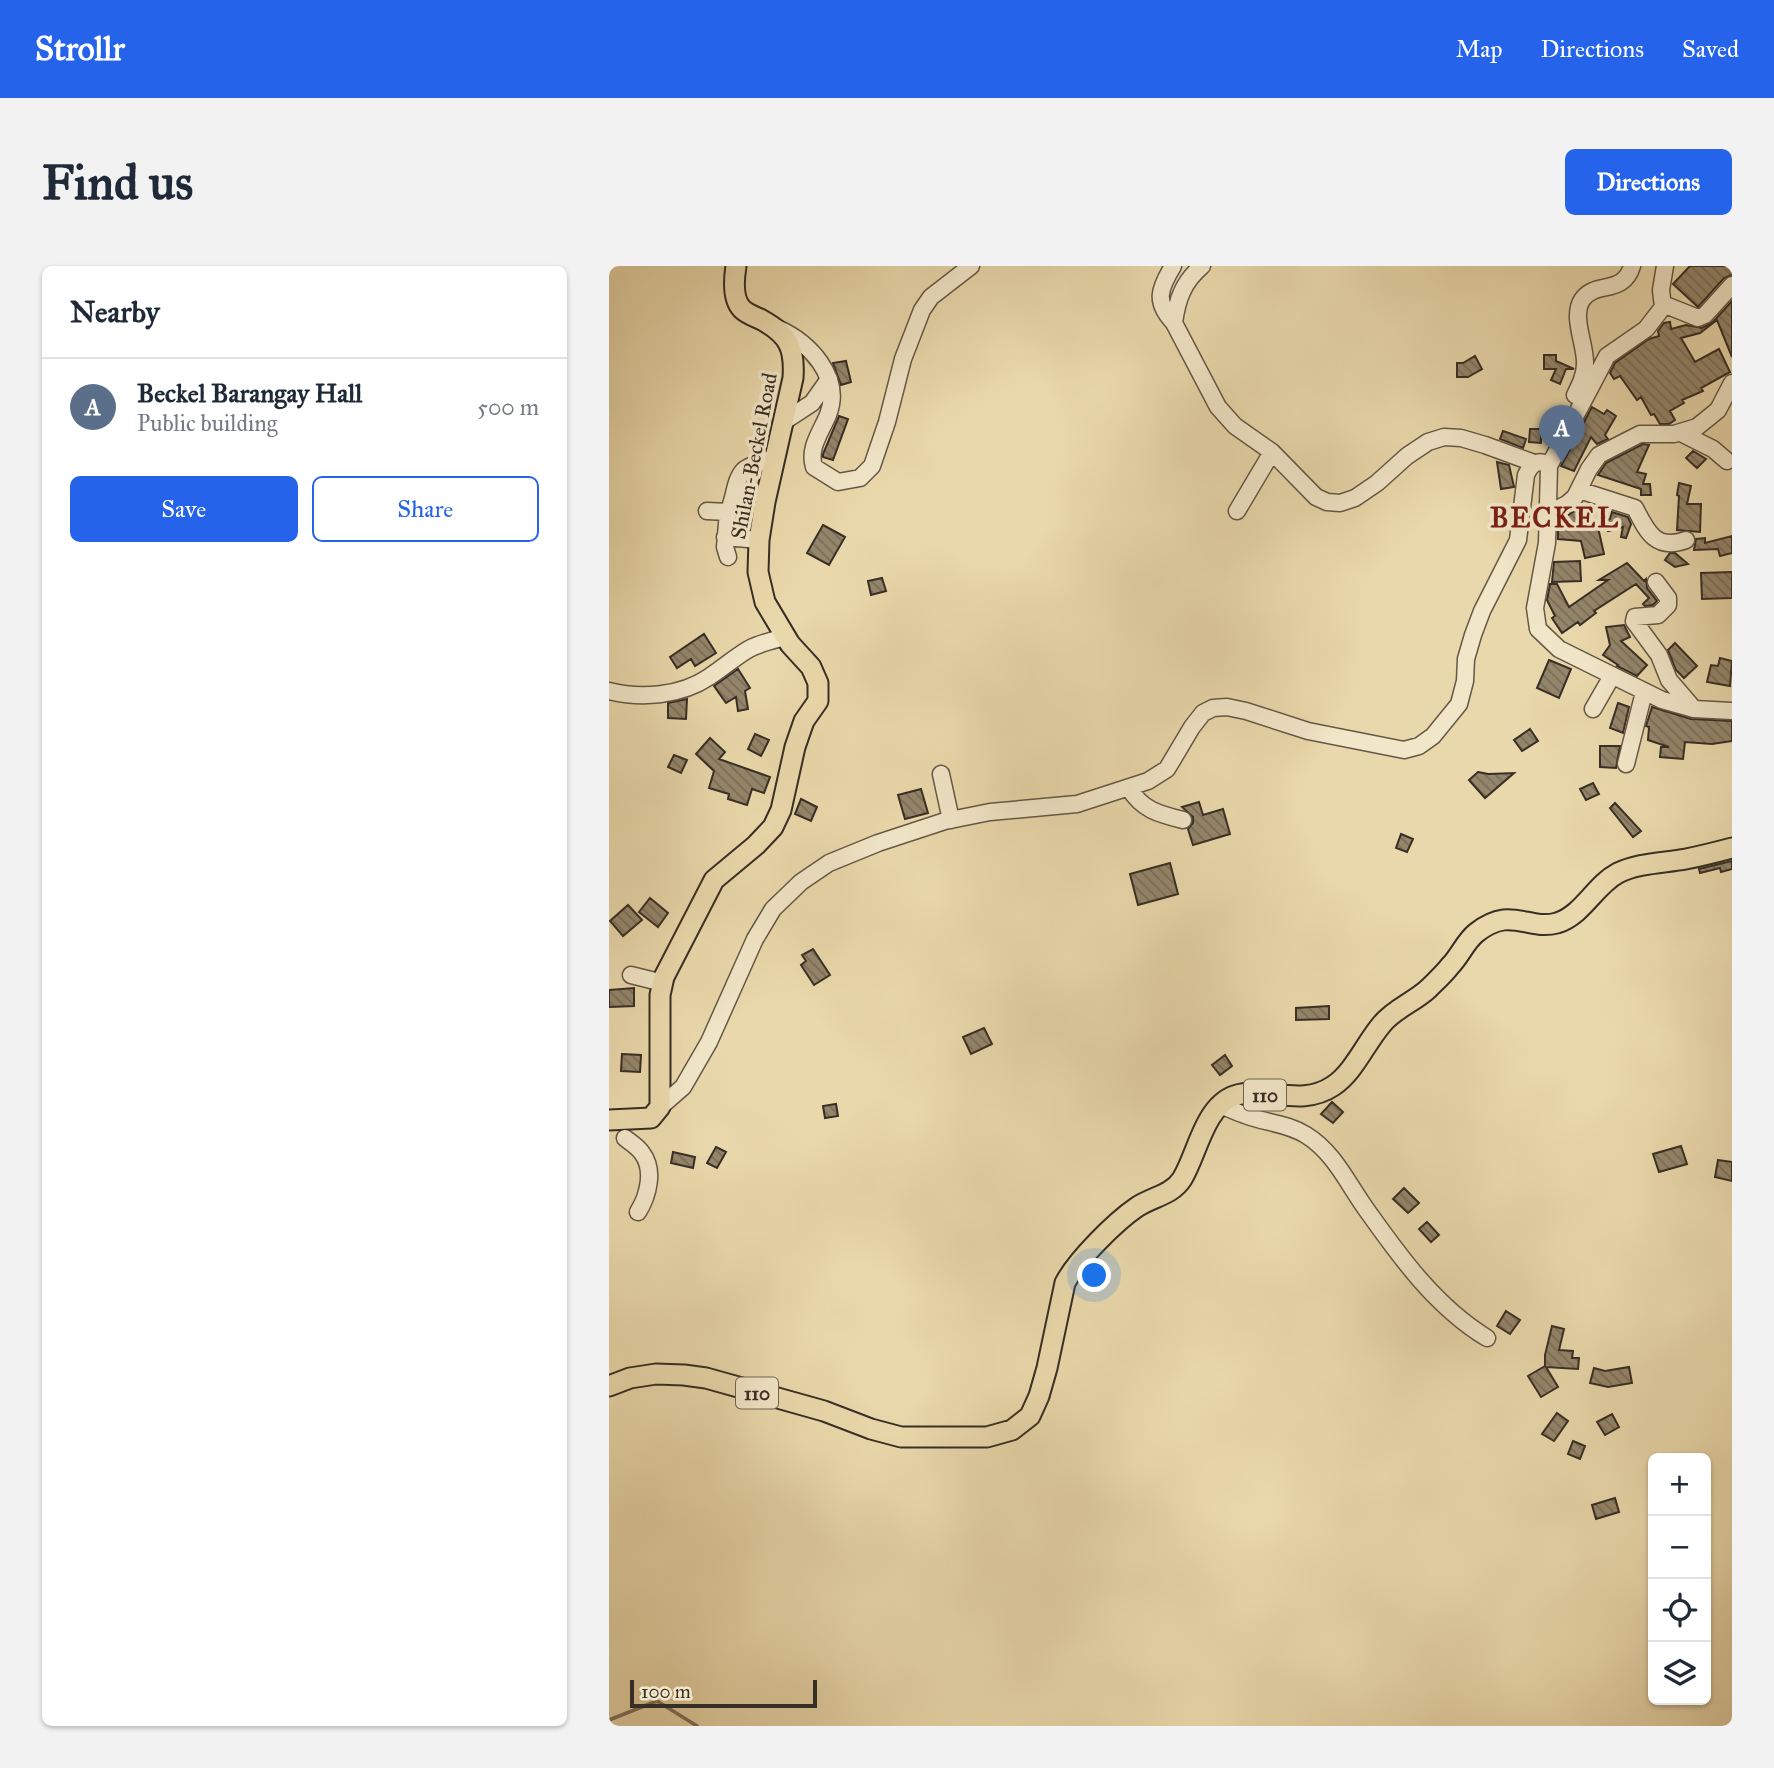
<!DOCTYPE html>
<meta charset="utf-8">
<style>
body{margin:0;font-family:"IM FELL Great Primer",serif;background:#f2f2f3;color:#1f2937}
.controls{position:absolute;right:21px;bottom:21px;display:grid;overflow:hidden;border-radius:10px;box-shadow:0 2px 5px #0004}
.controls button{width:63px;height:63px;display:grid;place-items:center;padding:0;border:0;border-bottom:2px solid #e0e1e3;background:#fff;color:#1f2937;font:35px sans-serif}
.scale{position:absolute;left:21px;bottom:18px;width:187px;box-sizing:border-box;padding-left:7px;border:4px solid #372e25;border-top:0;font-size:19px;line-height:24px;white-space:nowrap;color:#372e25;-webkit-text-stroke:5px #f1e6c8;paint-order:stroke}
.you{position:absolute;left:486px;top:1010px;width:24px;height:24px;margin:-18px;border:5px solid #fff;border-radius:50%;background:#1a73e8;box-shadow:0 0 0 10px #1a73e833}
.badge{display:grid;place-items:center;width:46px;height:46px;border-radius:50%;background:#2563eb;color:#fff;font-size:23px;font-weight:700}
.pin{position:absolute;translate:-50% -58px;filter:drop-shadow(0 2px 4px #0008)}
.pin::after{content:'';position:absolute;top:37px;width:24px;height:21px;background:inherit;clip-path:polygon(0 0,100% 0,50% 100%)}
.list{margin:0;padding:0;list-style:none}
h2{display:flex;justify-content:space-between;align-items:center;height:91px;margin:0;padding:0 28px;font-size:30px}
h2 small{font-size:23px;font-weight:400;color:#747a83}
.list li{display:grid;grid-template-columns:46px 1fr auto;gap:21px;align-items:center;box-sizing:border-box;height:98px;padding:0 28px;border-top:2px solid #e0e1e3}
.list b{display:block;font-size:26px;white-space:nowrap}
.list p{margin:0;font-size:23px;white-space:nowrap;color:#747a83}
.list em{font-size:23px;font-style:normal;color:#747a83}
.actions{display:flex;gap:14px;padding:21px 28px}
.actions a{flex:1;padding:16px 0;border:2px solid #2563eb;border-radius:10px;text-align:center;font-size:24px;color:#2563eb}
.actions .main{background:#2563eb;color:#fff}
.icon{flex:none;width:38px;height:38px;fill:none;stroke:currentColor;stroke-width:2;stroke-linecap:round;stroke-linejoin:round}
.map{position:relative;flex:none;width:1123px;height:1460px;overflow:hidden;border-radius:10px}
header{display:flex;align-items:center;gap:42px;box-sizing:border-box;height:98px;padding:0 35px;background:#2563eb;color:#fff}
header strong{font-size:33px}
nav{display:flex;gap:38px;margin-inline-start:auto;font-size:24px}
.intro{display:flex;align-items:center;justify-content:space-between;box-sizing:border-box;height:168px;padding:0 42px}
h1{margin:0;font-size:49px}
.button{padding:18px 32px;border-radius:10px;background:#2563eb;color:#fff;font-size:24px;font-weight:700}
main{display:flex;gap:42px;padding:0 42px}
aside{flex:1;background:#fff;border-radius:10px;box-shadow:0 2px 5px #0004}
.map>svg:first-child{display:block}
</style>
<header>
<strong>Strollr</strong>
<nav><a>Map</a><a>Directions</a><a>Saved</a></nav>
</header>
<div class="intro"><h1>Find us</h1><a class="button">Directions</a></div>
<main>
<aside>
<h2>Nearby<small></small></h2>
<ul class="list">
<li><span class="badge" style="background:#5c6f8a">A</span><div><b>Beckel Barangay Hall</b><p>Public building</p></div><em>500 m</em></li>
</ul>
<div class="actions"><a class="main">Save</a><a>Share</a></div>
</aside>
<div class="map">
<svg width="1123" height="1460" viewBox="0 0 1123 1460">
<defs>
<pattern id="building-back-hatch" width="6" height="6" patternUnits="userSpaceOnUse" patternTransform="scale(1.75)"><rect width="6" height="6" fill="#94866b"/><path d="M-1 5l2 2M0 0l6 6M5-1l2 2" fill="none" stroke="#7a6e58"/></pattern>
</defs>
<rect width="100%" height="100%" fill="#e9d8ab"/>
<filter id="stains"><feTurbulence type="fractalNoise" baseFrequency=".00286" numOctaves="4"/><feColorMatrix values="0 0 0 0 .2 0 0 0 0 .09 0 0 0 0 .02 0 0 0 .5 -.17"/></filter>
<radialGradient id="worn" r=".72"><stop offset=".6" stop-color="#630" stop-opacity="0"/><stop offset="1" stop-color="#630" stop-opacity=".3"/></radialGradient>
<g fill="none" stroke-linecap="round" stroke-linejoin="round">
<!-- stream -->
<path stroke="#7d715a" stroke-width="3.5" d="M0 1454 48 1435 88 1460"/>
</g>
<!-- building -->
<path fill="url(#building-back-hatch)" stroke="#372e25" stroke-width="2" d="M1081 0H1123V9L1115 12 1089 41 1064 18Z
M1123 35V91L1108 54 1091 67 1072 72 1086 96 1110 83 1121 106 1092 122 1094 125 1073 134 1075 137 1061 145 1066 154 1060 158H1051L1045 148 1042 149 1032 131 1028 134 1011 110 1005 113 1001 107 1006 97 1040 73 1050 70 1049 65 1055 57 1061 56 1062 63 1077 59 1093 62 1104 56Z
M935 89H947V95L965 103H957L951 118 942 114 947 103H935Z
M866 90 873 103 859 111H848V97H854Z
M237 95 242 116 232 119 224 97Z
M983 141 995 148 998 144 1007 150 996 169 999 173 988 178 982 171 965 205 952 200Z
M230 150 239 153 224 194 214 191V188Z
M921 163H932V177L920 176Z
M894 165 917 173 914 182 891 173Z
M1034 178 1040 179 1028 206 1037 208 1034 218H1041L1042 229H1032V223L989 209 997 197Z
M1084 185 1097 193 1088 202 1077 192Z
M888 196 900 199 905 221 892 223Z
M1070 217 1082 220 1078 238H1092L1091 266 1068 264 1070 230 1068 229Z
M970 242H981L980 259 988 257 995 288 976 292 972 275 949 273V255H958V250Z
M1003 246 1019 251 1022 258 1017 272 1012 271 1014 261 999 265 992 256 1001 253Z
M214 259 236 271 220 299 198 287Z
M1123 270V287L1111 290 1109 283 1085 284 1087 273 1096 272V277Z
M1061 287H1066L1079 298 1066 301 1056 294Z
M971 295 972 315 943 316 945 296Z
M1018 297 1035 315 1037 313 1038 322 1048 335 1044 339 1036 340 1034 338 1040 332 1027 318 985 345 987 347 971 359 969 356 953 367 943 352 946 350 938 334 941 318H948L960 341 999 314H990Z
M1123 306V332L1093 333 1092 307Z
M273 312 277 325 262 329 259 315Z
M1015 359 1021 371 1012 375 1038 399 1028 410 1008 400 1009 399 994 389 1001 379 997 361Z
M95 368 107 387 86 400 82 393 68 402 61 391Z
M1066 377 1088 400 1075 412 1067 404 1059 384Z
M1111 392 1123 395 1121 420 1098 416 1102 399 1109 400Z
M940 394 962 403 950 432 928 422Z
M129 403 141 422 136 425 139 443 129 445 127 431 117 437 105 420Z
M78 433 77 453 59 452V437Z
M1009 437 1020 441 1014 467 1001 462Z
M1043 441 1082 453 1123 455V475L1103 478 1076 476 1074 493 1051 491 1052 481H1060L1039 474 1040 461 1037 460Z
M921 463 929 475 913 485 905 474Z
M146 468 160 474 152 490 139 483Z
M101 472 116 486 110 493 161 511 155 527 143 523 138 539 119 533 120 528 100 522 105 505 87 488Z
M991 480H1011L1007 502 991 501Z
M65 489 78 494 72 507 59 501Z
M869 506 879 508 905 507 876 532 860 514Z
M984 517 990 528 977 534 971 523Z
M312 523 319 547 296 553 289 529Z
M192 533 208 541 202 555 186 548Z
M590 536 594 549 614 543 621 568 584 579 579 563 584 557V551L573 541Z
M1006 537 1032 565 1024 571 1001 542Z
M792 568 804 573 798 586 787 582Z
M1123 595V603L1112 606 1111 602 1091 607 1090 603Z
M561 597 569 628 529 639 521 608Z
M41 632 59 647 49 661 30 646Z
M19 639 33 654 14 670 1 655Z
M204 683 221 709 205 719 192 699 197 695 193 689Z
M25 722V740L0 741V724Z
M720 740V753L687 754V742Z
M375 762 383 778 362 788 354 771Z
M13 788 32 789 31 806 12 805Z
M616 789 623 800 611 809 603 799Z
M723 836 734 846 724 857 712 848Z
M227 838 229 850 216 852 214 840Z
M1072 880 1078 898 1050 906 1044 888Z
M107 881 117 886 108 902 98 897Z
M64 886 86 891 84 902 62 897Z
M1109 894 1123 896V915L1106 911Z
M795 922 810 937 799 947 784 933Z
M818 956 830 969 822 976 810 963Z
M897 1045 911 1054 901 1068 888 1060Z
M943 1060 955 1063 950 1084 964 1085 963 1092H970L969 1103 937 1101 949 1121 932 1131 919 1110 936 1100V1089Z
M1020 1101 1023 1117 999 1121 981 1117 985 1102 996 1105Z
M948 1147 959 1155 945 1175 933 1168Z
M1003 1148 1010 1161 996 1169 988 1156Z
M964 1175 976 1180 971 1193 959 1188Z
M1006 1232 1010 1246 987 1253 983 1239Z"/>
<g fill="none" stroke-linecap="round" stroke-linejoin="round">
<defs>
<path id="minor" d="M564 0C550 23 545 36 565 57L609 141 626 160 663 186 707 231 718 236 731 237 746 232 768 217 798 190 819 176 835 171 852 172 876 179 925 197
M1054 38 1089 52 1096 49 1123 19
M565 57C568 34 574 16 593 0
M168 62C200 76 234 111 219 149 212 166 199 182 205 201L229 216 251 212 263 200 278 156 294 93 313 44 322 31 362 0
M966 129C971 119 976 109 976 98 977 79 962 51 973 34 986 14 1014 30 1023 0
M174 156 203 137 220 113
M1072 167 1104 183 1118 195
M940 200 998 90 1037 63 1054 41 1052 24 1056 0
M970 224 1026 242C1038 266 1047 285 1077 274
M98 245 119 246C126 233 125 214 135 204 142 198 158 195 166 191
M628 245 663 186
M940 247 958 238 966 231 980 203 990 189 1031 168H1065L1088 161 1109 144 1123 117
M116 271 150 274
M119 291 116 281 119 246
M1047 316 1059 332V339L1049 349 1026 351 1025 355 1050 389 1060 414 1085 443
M0 425C32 433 72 430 100 411 114 402 126 391 140 383 151 377 165 374 177 371
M984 443 1003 410
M1017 498 1035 426
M332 508 342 554
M520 522C533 544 550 548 574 554
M22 709 54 717
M611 839C619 842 627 846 636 849 656 857 678 857 697 869 725 886 739 918 757 943 791 991 827 1041 878 1072
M51 841 74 821 100 776 146 673 164 643 192 616 220 597 269 577 336 555 381 546 468 538 539 515 558 503 583 461 594 447 604 442 618 441 637 445 699 465 795 484 810 480 824 470 850 438 856 415 857 393 864 369 873 345 909 274 917 209C922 198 929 192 940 200L938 277 926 342 929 363 950 383 1053 434 1085 443 1123 445
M16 872C21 876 29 881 33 887 46 904 39 930 29 946"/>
<path id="major" d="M0 854 42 852 51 841V729L55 711 105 614 147 579 164 561 172 544 186 481 195 455 209 435V417L202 401 181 378 156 336 149 306 150 274 156 236 184 112C186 82 180 69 153 54 147 51 138 48 133 43 123 33 125 13 127 0
M0 1120 21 1112 47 1108 75 1109 97 1112 215 1145 262 1163 292 1171H378L403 1164 421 1150 430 1130 438 1102 456 1017C468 994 506 956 528 941 543 931 563 929 573 913 588 889 595 841 625 830 657 819 691 842 724 820 745 806 756 778 773 758 785 743 805 736 819 723 826 716 835 708 841 700 851 690 856 676 867 667 902 639 918 665 948 657 974 649 986 619 1009 607 1029 597 1055 597 1077 593 1092 590 1108 586 1123 582"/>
</defs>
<!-- minor casing -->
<use href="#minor" stroke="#645846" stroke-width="19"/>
<!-- major casing -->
<use href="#major" stroke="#372e25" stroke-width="23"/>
<!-- minor -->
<use href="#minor" stroke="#f1e6c8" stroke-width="16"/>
<!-- major -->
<use href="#major" stroke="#e9d8ab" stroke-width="19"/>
</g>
<g text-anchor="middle" stroke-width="7" stroke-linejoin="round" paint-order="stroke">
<!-- shield labels -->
<g fill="#f1e6c8" stroke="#6f6556" stroke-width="2">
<rect x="635" y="813.5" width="42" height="31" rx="5"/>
<rect x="127" y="1111.5" width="42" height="31" rx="5"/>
</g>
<g font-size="19" font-weight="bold" fill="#372e25">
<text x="656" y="836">110</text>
<text x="148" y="1134">110</text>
</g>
<!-- street labels -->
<g font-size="21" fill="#372e25" stroke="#f1e6c8">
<text transform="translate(145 190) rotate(-79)" y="7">Shilan-Beckel Road</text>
</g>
<!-- district labels -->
<g font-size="28" font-weight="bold" letter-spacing="2" fill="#7a1f14" stroke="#f1e6c8">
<text x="946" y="261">BECKEL</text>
</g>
</g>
<rect width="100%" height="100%" filter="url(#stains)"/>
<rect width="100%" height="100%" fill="url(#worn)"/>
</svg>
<div class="controls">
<button>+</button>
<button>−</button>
<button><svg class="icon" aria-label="locate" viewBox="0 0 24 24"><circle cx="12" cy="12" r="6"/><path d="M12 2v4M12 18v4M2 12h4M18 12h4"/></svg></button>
<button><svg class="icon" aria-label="layers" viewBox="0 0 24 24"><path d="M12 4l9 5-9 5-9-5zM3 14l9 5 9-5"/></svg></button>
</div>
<div class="scale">100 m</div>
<div class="you"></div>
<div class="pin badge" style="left:953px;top:197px;background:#5c6f8a">A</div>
</div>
</main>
